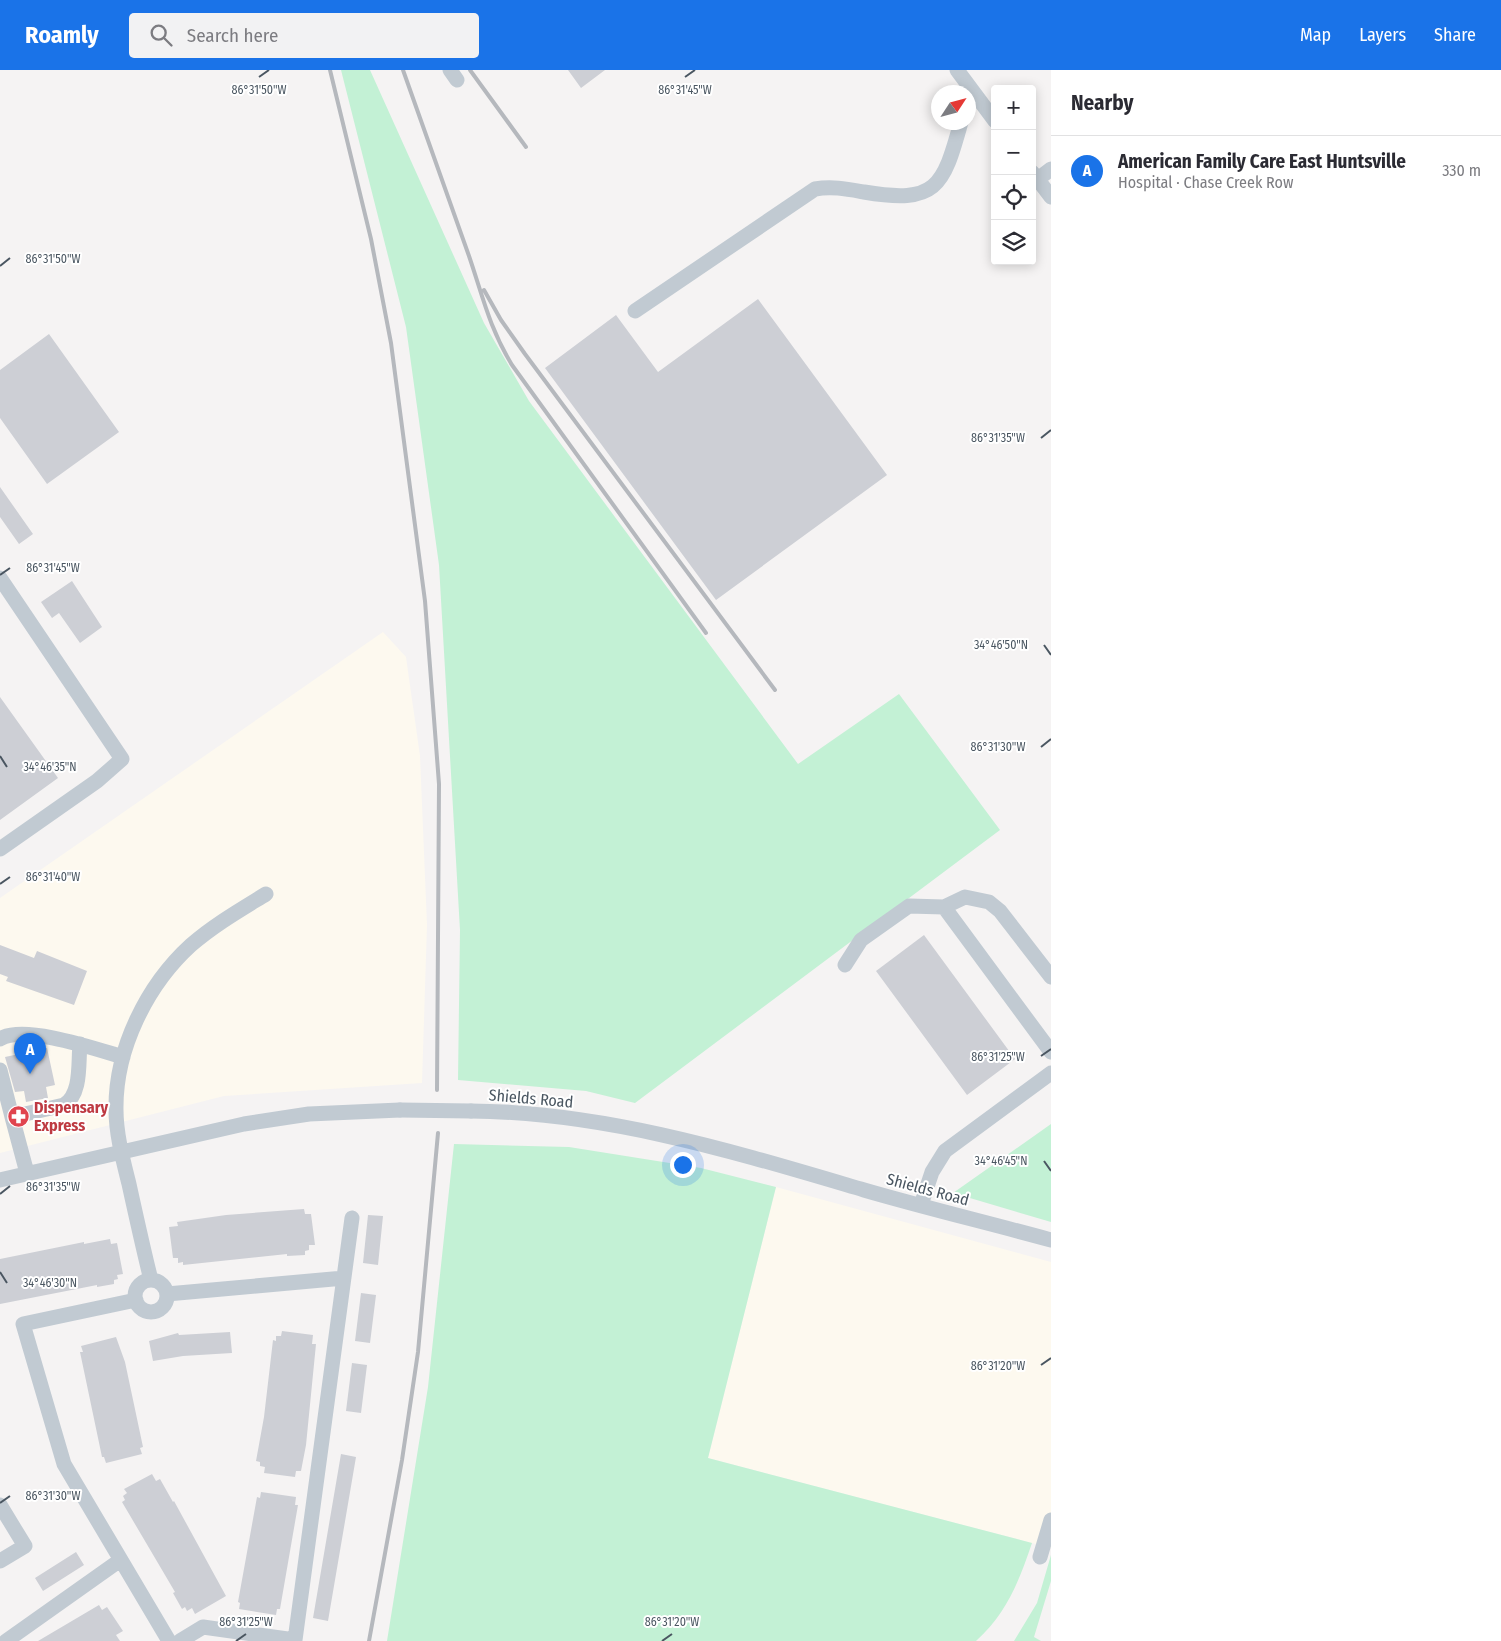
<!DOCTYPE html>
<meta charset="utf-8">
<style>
body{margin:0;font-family:"Fira Sans Condensed",sans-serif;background:#f2f2f3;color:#2b2b33}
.controls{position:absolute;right:15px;top:15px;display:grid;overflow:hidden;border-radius:5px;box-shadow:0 2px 12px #0003}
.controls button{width:45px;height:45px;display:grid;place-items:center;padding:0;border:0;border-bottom:1px solid #e1e1e2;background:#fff;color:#2b2b33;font:25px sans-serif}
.compass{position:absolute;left:931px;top:15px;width:45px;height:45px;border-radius:50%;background:#fff;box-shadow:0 2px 12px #0003;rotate:54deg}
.you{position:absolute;left:682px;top:1094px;width:18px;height:18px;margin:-12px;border:4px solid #fff;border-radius:50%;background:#1a73e8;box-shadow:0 0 0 8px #1a73e833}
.badge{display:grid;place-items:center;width:32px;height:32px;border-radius:50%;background:#1a73e8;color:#fff;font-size:16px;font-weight:700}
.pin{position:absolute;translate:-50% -41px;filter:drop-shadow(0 1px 2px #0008)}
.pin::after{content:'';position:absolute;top:26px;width:18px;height:15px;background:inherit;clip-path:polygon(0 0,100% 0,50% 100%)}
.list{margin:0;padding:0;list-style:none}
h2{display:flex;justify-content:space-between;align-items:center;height:65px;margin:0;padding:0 20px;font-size:21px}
h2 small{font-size:16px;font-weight:400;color:#7c7c81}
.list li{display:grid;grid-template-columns:32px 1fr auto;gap:15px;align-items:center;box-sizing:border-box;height:70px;padding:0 20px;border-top:1px solid #e1e1e2}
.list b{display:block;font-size:19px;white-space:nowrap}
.list p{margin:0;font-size:16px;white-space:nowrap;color:#7c7c81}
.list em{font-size:16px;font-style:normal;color:#7c7c81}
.icon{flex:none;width:28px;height:28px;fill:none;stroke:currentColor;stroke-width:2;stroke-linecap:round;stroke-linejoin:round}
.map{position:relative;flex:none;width:1051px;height:1571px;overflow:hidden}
header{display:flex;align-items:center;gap:30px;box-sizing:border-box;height:70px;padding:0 25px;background:#1a73e8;color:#fff}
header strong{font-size:24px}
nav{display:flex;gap:28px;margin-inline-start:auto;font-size:18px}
.search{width:350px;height:45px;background:#f2f2f3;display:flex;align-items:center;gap:12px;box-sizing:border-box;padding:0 18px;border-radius:5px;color:#7c7c81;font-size:19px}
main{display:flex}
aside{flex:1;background:#fff}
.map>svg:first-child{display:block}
</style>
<header>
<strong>Roamly</strong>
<div class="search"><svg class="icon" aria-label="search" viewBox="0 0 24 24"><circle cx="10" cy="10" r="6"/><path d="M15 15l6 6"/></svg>Search here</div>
<nav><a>Map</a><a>Layers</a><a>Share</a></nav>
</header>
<main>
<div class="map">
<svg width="1051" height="1571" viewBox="0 0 1051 1571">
<rect width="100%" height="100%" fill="#f5f3f3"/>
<!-- commercial -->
<path fill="#fdf9ef" d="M383 562 406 587 420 686 427 855 422 1013 224 1026 0 1083V828Z
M776 1117 1051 1192V1478L708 1388Z"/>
<!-- green -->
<path fill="#c3f1d5" d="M341 0H370L484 253 529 331 798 694 899 624 1000 760 635 1033 586 1021 458 1010 460 860 439 495 406 257Z
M1051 1054V1152L953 1123Z
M454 1074 569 1077 701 1098 776 1117 708 1388 1032 1473C1019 1511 1007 1543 976 1571H387L428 1317Z
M1051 1485V1511L1034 1567 1041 1571H1014L1037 1533Z"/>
<!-- building -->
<path fill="#cdcfd5" d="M568 0H605L581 18Z
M758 229 887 405 716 530 545 298 616 245 658 302Z
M49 264 119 362 47 414 0 348V300Z
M0 417 33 464 19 474 0 447Z
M72 511 102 557 80 573 59 543 52 548 41 532Z
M0 627 58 708 0 750Z
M924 865 1015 989 967 1025 876 901Z
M0 875 34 888 37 881 87 901 74 935 6 911 8 907 0 904Z
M47 978 55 1015 46 1017 48 1028 26 1032 24 1021 15 1022 5 987Z
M304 1139 305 1144H311L315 1175H309V1180L305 1181V1185L287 1186V1184L183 1195V1192L178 1193V1188H173L169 1157 178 1156 177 1152 226 1145Z
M368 1145 383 1146 378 1195 363 1193Z
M110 1169 111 1174 117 1173 123 1204 117 1205 118 1209 114 1210V1214L97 1217V1215L0 1234V1189L84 1172V1174Z
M361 1223 376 1225 370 1273 355 1271Z
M282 1261 313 1265 312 1274H316L306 1375 301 1401H296L295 1407 264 1403 265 1397 260 1396V1392L256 1391 264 1347 273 1270 276 1271V1266H281Z
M230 1262 232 1283 183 1286 153 1291 149 1271 178 1263 179 1265Z
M116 1267 125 1292 143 1377 140 1378 142 1384 106 1393 104 1387H102L80 1282H83L81 1276Z
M352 1293 367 1295 361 1343 346 1341Z
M341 1384 356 1387 328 1551 313 1548Z
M152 1404 156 1411 160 1409 173 1432 174 1431 226 1526 195 1544 192 1538 187 1541 185 1537 182 1539 173 1523 175 1522 122 1432 125 1430 123 1426 127 1423 124 1419Z
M261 1422 296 1427 295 1435H298L280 1539H277L276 1545 239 1539 240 1533 238 1532 257 1427 260 1428Z
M76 1482 84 1495 43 1521 35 1508Z
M99 1535 102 1540 107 1537 123 1561 116 1565 120 1571H38Z"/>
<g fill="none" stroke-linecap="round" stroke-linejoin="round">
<!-- minor -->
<path stroke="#c1cad2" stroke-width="15" d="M450 0 457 10
M957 0 995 51
M1032 102 1051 127
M1038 109 1051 99
M635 241 815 119C832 116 847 119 864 122 936 134 943 118 961 52
M0 508 122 689 97 711 0 779
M944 837 1051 982
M845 895 861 870 909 836 944 837 965 827 989 832 1000 841 1051 907
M0 969C23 954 96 979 123 987
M0 1000 12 1047
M471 1041C606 1042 735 1082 864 1120 926 1138 989 1153 1051 1170
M27 1103 12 1047 64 1035C82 1024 78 993 80 974
M0 1110 244 1054 309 1044 400 1040
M921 1135 932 1102 945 1081 1051 1003
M151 1210C143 1178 136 1146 129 1114 123 1090 116 1064 116 1040 115 979 147 915 191 875 214 855 240 840 266 824
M135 1226a16 16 0 1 1 32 0a16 16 0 1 1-32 0Z
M167 1224 344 1208
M136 1230 23 1254 64 1394 169 1571
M0 1435 25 1476 0 1491
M1040 1487 1051 1450
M6 1571 119 1491
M180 1571 203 1557 295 1570 352 1148"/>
<!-- rail -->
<path stroke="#b5b8bd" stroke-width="4" d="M330 0 371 169 391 273 425 531 439 714 437 1020
M403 0C425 62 447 124 469 186 483 227 489 257 512 295L706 563
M470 0 526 77
M484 220 501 250 525 284 775 620
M369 1571 402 1390 418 1282 438 1063"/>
<!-- minor-bridge -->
<path stroke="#c1cad2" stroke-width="15" d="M400 1040 471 1041"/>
</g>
<!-- ticks -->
<path fill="none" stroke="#4a5661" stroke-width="2" d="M259 7 269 0M685 7 695 0M0 196 10 188M1041 368 1051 360M0 505 10 498M1044 575 1051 585M1041 677 1051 669M0 686 7 697M0 814 10 807M1041 986 1051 979M1044 1091 1051 1101M0 1124 10 1116M0 1202 7 1213M1041 1295 1051 1288M0 1433 10 1426M236 1571 246 1564M662 1571 672 1564"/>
<!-- icons -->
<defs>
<symbol id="pharmacy-disc" viewBox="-11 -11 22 22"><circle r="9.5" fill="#e0444e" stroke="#fff"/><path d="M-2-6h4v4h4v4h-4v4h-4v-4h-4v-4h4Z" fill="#fff"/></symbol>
</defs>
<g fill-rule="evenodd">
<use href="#pharmacy-disc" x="6" y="1034" width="25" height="25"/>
</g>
<g text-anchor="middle" stroke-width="4" stroke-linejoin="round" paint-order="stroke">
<!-- street labels -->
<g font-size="16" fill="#4a5661" stroke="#fff">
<text transform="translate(531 1028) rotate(5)" y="6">Shields Road</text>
<text transform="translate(928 1119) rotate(15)" y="6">Shields Road</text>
</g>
<!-- health labels -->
<g font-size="16" font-weight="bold" fill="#be3a42" stroke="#fff" text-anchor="start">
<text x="34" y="1043">Dispensary<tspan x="34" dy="18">Express</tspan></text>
</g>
</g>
<g font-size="12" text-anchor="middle" fill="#4a5661" stroke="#fff" stroke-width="4" stroke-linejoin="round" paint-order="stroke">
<text x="259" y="24">86°31'50"W</text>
<text x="685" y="24">86°31'45"W</text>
<text x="53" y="193">86°31'50"W</text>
<text x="998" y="372">86°31'35"W</text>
<text x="53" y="502">86°31'45"W</text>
<text x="1001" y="579">34°46'50"N</text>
<text x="998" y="681">86°31'30"W</text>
<text x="50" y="701">34°46'35"N</text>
<text x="53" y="811">86°31'40"W</text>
<text x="998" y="991">86°31'25"W</text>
<text x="1001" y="1095">34°46'45"N</text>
<text x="53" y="1121">86°31'35"W</text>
<text x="50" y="1217">34°46'30"N</text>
<text x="998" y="1300">86°31'20"W</text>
<text x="53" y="1430">86°31'30"W</text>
<text x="246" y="1556">86°31'25"W</text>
<text x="672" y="1556">86°31'20"W</text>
</g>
</svg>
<div class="controls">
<button>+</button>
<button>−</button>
<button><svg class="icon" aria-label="locate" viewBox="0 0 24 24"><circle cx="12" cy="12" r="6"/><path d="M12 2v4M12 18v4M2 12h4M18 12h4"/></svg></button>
<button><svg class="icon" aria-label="layers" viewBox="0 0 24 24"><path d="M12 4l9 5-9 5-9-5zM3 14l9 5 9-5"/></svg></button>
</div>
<svg class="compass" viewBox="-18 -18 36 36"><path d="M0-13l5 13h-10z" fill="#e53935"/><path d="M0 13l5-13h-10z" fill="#7c7c81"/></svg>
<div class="you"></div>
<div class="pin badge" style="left:30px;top:1004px">A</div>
</div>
<aside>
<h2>Nearby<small></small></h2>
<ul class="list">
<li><span class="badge">A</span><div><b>American Family Care East Huntsville</b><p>Hospital · Chase Creek Row</p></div><em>330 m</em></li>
</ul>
</aside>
</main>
